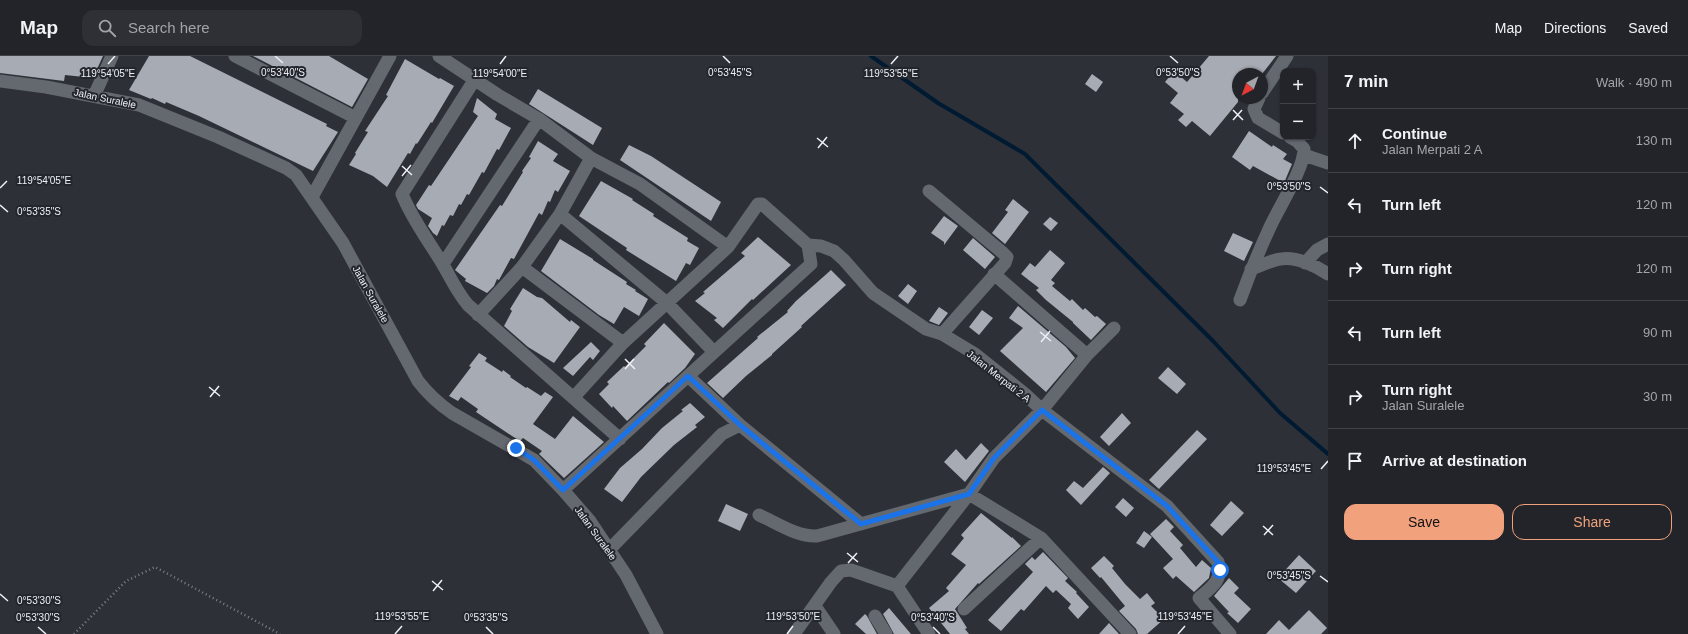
<!DOCTYPE html>
<meta charset="utf-8">
<style>
body{margin:0;font-family:Arial,sans-serif;background:#2e3035;color:#f1f3f6}
.controls{position:absolute;right:12px;top:12px;display:grid;overflow:hidden;border-radius:8px;box-shadow:0 1px 3px #0004}
.controls button{width:36px;height:36px;display:grid;place-items:center;padding:0;border:0;border-bottom:1px solid #3f4146;background:#222429;color:#f1f3f6;font:20px sans-serif}
.compass{position:absolute;left:1232px;top:12px;width:36px;height:36px;border-radius:50%;background:#222429;box-shadow:0 1px 3px #0004;rotate:221deg}
.stop{position:absolute;width:12px;height:12px;margin:-9px;border:3px solid #1a73e8;border-radius:50%;background:#fff}
.stop.end{background:#1a73e8;border-color:#fff;box-shadow:0 1px 4px #0008}
.list{margin:0;padding:0;list-style:none}
h2{display:flex;justify-content:space-between;align-items:center;height:52px;margin:0;padding:0 16px;font-size:17px}
h2 small{font-size:13px;font-weight:400;color:#a2a4a8}
.list li{display:grid;grid-template-columns:26px 1fr auto;gap:12px;align-items:center;box-sizing:border-box;height:64px;padding:0 16px;border-top:1px solid #3f4146}
.list b{display:block;font-size:15px;white-space:nowrap}
.list p{margin:0;font-size:13px;white-space:nowrap;color:#a2a4a8}
.list em{font-size:13px;font-style:normal;color:#a2a4a8}
.actions{display:flex;gap:8px;padding:12px 16px}
.actions a{flex:1;padding:9px 0;border:1px solid #f1a17c;border-radius:12px;text-align:center;font-size:14px;color:#f1a17c}
.actions .main{background:#f1a17c;color:#111}
.icon{flex:none;width:22px;height:22px;fill:none;stroke:currentColor;stroke-width:2;stroke-linecap:round;stroke-linejoin:round}
.map{position:relative;flex:none;width:1328px;height:578px;overflow:hidden}
header{display:flex;align-items:center;gap:24px;box-sizing:border-box;height:56px;padding:0 20px;background:#222429;border-bottom:1px solid #3f4146}
header strong{font-size:19px}
nav{display:flex;gap:22px;margin-inline-start:auto;font-size:14px}
.search{width:280px;height:36px;background:#2e3035;display:flex;align-items:center;gap:10px;box-sizing:border-box;padding:0 14px;border-radius:12px;color:#a2a4a8;font-size:15px}
main{display:flex}
aside{flex:1;background:#222429}
.map>svg:first-child{display:block}
</style>
<header>
<strong>Map</strong>
<div class="search"><svg class="icon" aria-label="search" viewBox="0 0 24 24"><circle cx="10" cy="10" r="6"/><path d="M15 15l6 6"/></svg>Search here</div>
<nav><a>Map</a><a>Directions</a><a>Saved</a></nav>
</header>
<main>
<div class="map">
<svg width="1328" height="578" viewBox="0 0 1328 578">
<rect width="100%" height="100%" fill="#2d3037"/>
<g fill="none" stroke-linecap="round" stroke-linejoin="round">
<!-- stream -->
<path stroke="#001a32" stroke-width="4" d="M871 0 938 47 1025 98 1213 285 1280 357 1328 398"/>
</g>
<!-- building -->
<path fill="#a7abb3" d="M0 0H103L93 22 65 19 64 25 0 17Z
M149 0H190L327 68 326 70 338 76 313 115 199 60 166 46 165 48 152 42 151 43 129 34Z
M253 0H329L368 23 352 51Z
M1209 0H1276L1262 18H1238V46L1210 80 1192 65 1186 71 1178 64 1184 58 1170 47 1178 37 1165 26 1174 15 1187 26Z
M405 3 439 23 440 22 454 30 432 67 431 66 417 88 416 87 410 98 408 97 387 131 373 120 349 109 356 98 355 97 368 76 365 75 388 40 386 39Z
M1092 18 1103 26 1096 36 1085 28Z
M538 33 602 72 593 89 529 48Z
M477 42 497 58 495 63 511 72 499 94 497 93 484 117 482 116 469 139 467 138 461 149 459 148 453 160 450 159 444 170 442 169 437 180 433 177 428 170 432 162 418 153 416 149 429 129 431 130 478 60 473 56Z
M1249 75 1272 91 1273 89 1287 98 1283 103 1292 108 1284 127 1253 110 1250 114 1232 101Z
M538 85 558 98 553 105 570 115 558 136 555 134 550 146 548 145 542 159 539 157 514 203 511 202 499 224 497 223 494 230 487 237 465 225 466 223 455 214 500 149 502 150 523 116 522 115 531 102 529 101Z
M629 89 651 100 721 146 711 165 620 104Z
M601 125 633 143 632 144 654 158 653 160 688 182 687 185 699 192 690 209 686 207 676 225 626 194 627 192 579 160Z
M1013 143 1029 156 1005 188 992 177 1008 156 1005 154Z
M944 160 958 170 944 189V186L931 177Z
M1050 161 1058 167 1051 175 1043 168Z
M1233 177 1253 186 1244 205 1224 195Z
M758 181 791 209 753 244 752 243 723 272 714 264 717 262 695 245 705 237 703 236 745 200 741 197Z
M973 182 995 201 985 213 963 194Z
M560 183 593 203V204L627 226 626 228 636 234 635 235 648 243 639 260 624 251 614 268 599 259 541 215Z
M1050 194 1065 207 1051 224 1055 227 1052 230 1070 245 1072 243 1083 254 1085 252 1095 261 1097 260 1106 268 1091 284 1073 267V266L1046 244 1036 234 1039 232 1021 218 1030 207 1035 211Z
M831 214 846 229 801 270 802 271 772 298V299L746 320 723 342 707 327 758 282 757 281 788 256 787 255 796 245Z
M908 228 917 235 908 248 898 240Z
M523 232 537 241 542 242 570 266 571 264 580 271 554 307 528 291 504 270 512 255 510 253Z
M1018 250 1066 291 1075 302 1046 336 1000 295 1023 272 1009 262Z
M939 251 948 257 939 269 929 265Z
M982 254 993 262 979 279 969 271Z
M664 267 695 298 685 312 669 327 668 326 627 365 613 350 612 352 599 338 609 328 607 326 624 310 625 311 646 290 644 288Z
M591 286 600 295 593 304 590 301 573 320 563 312Z
M479 297 487 302 485 305 502 316 503 314 511 320 510 321 526 332 527 331 541 340 545 336 553 341 533 368 555 383 573 360 604 386 564 422 539 398 542 395 523 382 520 385 512 380 476 356 478 353 461 341 458 345 449 340 471 311 469 310Z
M1168 311 1186 328 1177 338 1158 322Z
M690 347 705 361 695 369 697 371 674 389 641 421 622 446 604 433 620 412 642 393 662 372 683 355 681 354Z
M1122 357 1131 367 1109 390 1100 381Z
M1197 374 1207 383 1159 433 1149 424Z
M981 387 989 395 965 426 944 406 956 393 966 404Z
M1103 411 1110 417 1081 449 1066 434 1074 425 1083 432Z
M1123 442 1134 452 1126 461 1115 451Z
M1231 445 1244 457 1222 480 1210 469Z
M726 448 748 458 740 475 718 465Z
M981 457 1012 482V481L1021 490 979 528 978 527 955 553 967 572 965 573 969 578H950L929 552 949 535 946 532 966 509 951 498 964 482 961 479Z
M1166 463 1174 471 1170 475 1183 489 1180 492 1196 511 1202 504 1211 512 1209 522 1194 536 1176 520 1173 523 1163 512 1173 503 1150 478Z
M1144 475 1152 481 1144 492 1136 487Z
M1043 496 1068 522 1065 525 1077 536 1076 537 1089 551 1078 563 1068 552 1071 548 1056 534 1053 537 1046 530 1024 555 1021 553 1001 575 988 564 1033 516 1025 508 1032 501 1035 504Z
M1299 499 1316 515 1296 537 1278 522Z
M1104 500 1114 510 1112 512 1125 528 1140 543 1147 537 1155 547 1151 550 1164 563 1147 578H1138L1136 573 1119 555 1125 550 1101 521 1100 522 1091 512Z
M1229 522 1239 532 1234 537 1251 553 1238 567 1227 557 1229 556 1214 540Z
M889 552 911 578H894L883 558Z
M1309 554 1327 572 1321 578H1266L1279 564 1289 574Z
M865 558 867 560 877 578H866L855 568Z
M1109 567 1119 578H1099Z"/>
<g fill="none" stroke-linecap="round" stroke-linejoin="round">
<!-- path -->
<path stroke="#7d8085" stroke-width="2.5" stroke-dasharray="1 3" stroke-linecap="butt" d="M74 578 126 525 155 511 280 578"/>
<!-- street -->
<path stroke="#64686f" stroke-width="13" d="M235 0 356 62
M439 0 498 39 539 63 591 102 640 128 728 191
M475 23 402 138C412 163 428 184 442 207 451 222 456 235 468 249L620 383
M0 25 46 31 139 49 218 81 286 112 296 119 343 187 418 325C428 338 439 348 452 357L534 404 563 434 590 465 626 519 657 578
M1262 37 1287 0
M94 40 112 0
M1259 42 1254 53 1258 62 1283 77
M1304 99 1328 107
M929 135 1003 197 1007 201 1005 207 942 278
M312 141 390 0
M560 158 667 247 714 296
M808 189 821 190 834 195 844 204 873 237 926 273 942 278 975 298 1025 338 1042 354 1167 450 1218 506C1224 523 1211 532 1199 542L1230 578
M1305 207 1317 194 1328 188
M443 208 539 63
M522 211 623 287
M1251 213C1261 210 1271 204 1281 203 1296 200 1316 210 1328 218
M994 218 1087 299
M1240 244C1249 219 1259 195 1270 171 1279 151 1304 113 1304 93L1297 85 1290 81
M478 259 522 211 560 158 591 102
M688 320 740 369
M563 434 811 208 808 189 762 148H758L728 191 623 287 574 341
M759 459C777 467 797 481 817 480L969 438 1041 482 1130 578
M609 494 722 378 740 369 861 468
M897 530 929 578
M815 550 834 578
M964 553 1041 482
M875 560 886 578
M794 578 831 526 841 515 851 514 897 530 969 438 994 402 1042 354 1087 299 1114 272"/>
</g>
<g fill="none" stroke-linecap="round" stroke-linejoin="round">
<!-- route -->
<path stroke="#1a73e8" stroke-width="5" d="M516 392 534 404 563 434 688 320 740 369 861 468 969 438 994 402 1042 354 1167 450 1218 506 1220 514"/>
</g>
<!-- ticks -->
<path fill="none" stroke="#edf0f4" stroke-width="1.5" d="M275 0 283 7M723 0 730 7M1170 0 1178 7M108 8 115 0M500 8 506 0M891 8 898 0M1233 54 1243 64M1233 64 1242 54M817 82 828 91M818 92 827 81M402 110 412 119M402 120 411 109M1320 131 1328 137M0 132 7 125M0 149 8 156M1040 276 1051 285M1041 286 1050 275M625 303 635 313M625 313 634 303M209 331 220 340M210 341 219 330M1321 413 1328 405M1263 470 1273 479M1264 479 1273 469M847 497 858 506M848 507 857 497M1320 520 1328 526M432 525 443 534M433 535 442 524M0 538 8 545M38 571 46 578M486 571 493 578M933 571 940 578M395 578 402 570M787 578 793 570M1178 578 1185 570"/>
<g text-anchor="middle" stroke-width="4" stroke-linejoin="round" paint-order="stroke">
<!-- street labels -->
<g font-size="10" fill="#edf0f4" stroke="#23262d">
<text transform="translate(105 42) rotate(12)" y="4">Jalan Suralele</text>
<text transform="translate(371 238) rotate(61)" y="4">Jalan Suralele</text>
<text transform="translate(999 320) rotate(38)" y="4">Jalan Merpati 2 A</text>
<text transform="translate(596 477) rotate(54)" y="4">Jalan Suralele</text>
</g>
</g>
<g font-size="10" text-anchor="middle" fill="#edf0f4" stroke="#23262d" stroke-width="4" stroke-linejoin="round" paint-order="stroke">
<text x="283" y="20">0°53'40"S</text>
<text x="730" y="20">0°53'45"S</text>
<text x="1178" y="20">0°53'50"S</text>
<text x="108" y="21">119°54'05"E</text>
<text x="500" y="21">119°54'00"E</text>
<text x="891" y="21">119°53'55"E</text>
<text x="44" y="128">119°54'05"E</text>
<text x="1289" y="134">0°53'50"S</text>
<text x="39" y="159">0°53'35"S</text>
<text x="1284" y="416">119°53'45"E</text>
<text x="1289" y="523">0°53'45"S</text>
<text x="39" y="548">0°53'30"S</text>
<text x="402" y="564">119°53'55"E</text>
<text x="793" y="564">119°53'50"E</text>
<text x="1185" y="564">119°53'45"E</text>
<text x="38" y="565">0°53'30"S</text>
<text x="486" y="565">0°53'35"S</text>
<text x="933" y="565">0°53'40"S</text>
</g>
</svg>
<div class="controls">
<button>+</button>
<button>−</button>
</div>
<svg class="compass" viewBox="-18 -18 36 36"><path d="M0-13l5 13h-10z" fill="#e53935"/><path d="M0 13l5-13h-10z" fill="#a2a4a8"/></svg>
<div class="stop" style="left:1220px;top:514px"></div>
<div class="stop end" style="left:516px;top:392px"></div>
</div>
<aside>
<h2>7 min<small>Walk · 490 m</small></h2>
<ul class="list">
<li><svg class="icon" aria-label="ahead" viewBox="0 0 24 24"><path d="M12 20V5M6 11l6-6 6 6"/></svg><div><b>Continue</b><p>Jalan Merpati 2 A</p></div><em>130 m</em></li>
<li><svg class="icon" aria-label="left" viewBox="0 0 24 24"><path d="M17 20v-9H6M10 6l-5 5 5 5"/></svg><div><b>Turn left</b></div><em>120 m</em></li>
<li><svg class="icon" aria-label="right" viewBox="0 0 24 24"><path d="M7 20v-9h11M14 6l5 5-5 5"/></svg><div><b>Turn right</b></div><em>120 m</em></li>
<li><svg class="icon" aria-label="left" viewBox="0 0 24 24"><path d="M17 20v-9H6M10 6l-5 5 5 5"/></svg><div><b>Turn left</b></div><em>90 m</em></li>
<li><svg class="icon" aria-label="right" viewBox="0 0 24 24"><path d="M7 20v-9h11M14 6l5 5-5 5"/></svg><div><b>Turn right</b><p>Jalan Suralele</p></div><em>30 m</em></li>
<li><svg class="icon" aria-label="arrive" viewBox="0 0 24 24"><path d="M6 21V4h12l-3 4 3 4H6"/></svg><div><b>Arrive at destination</b></div></li>
</ul>
<div class="actions"><a class="main">Save</a><a>Share</a></div>
</aside>
</main>
